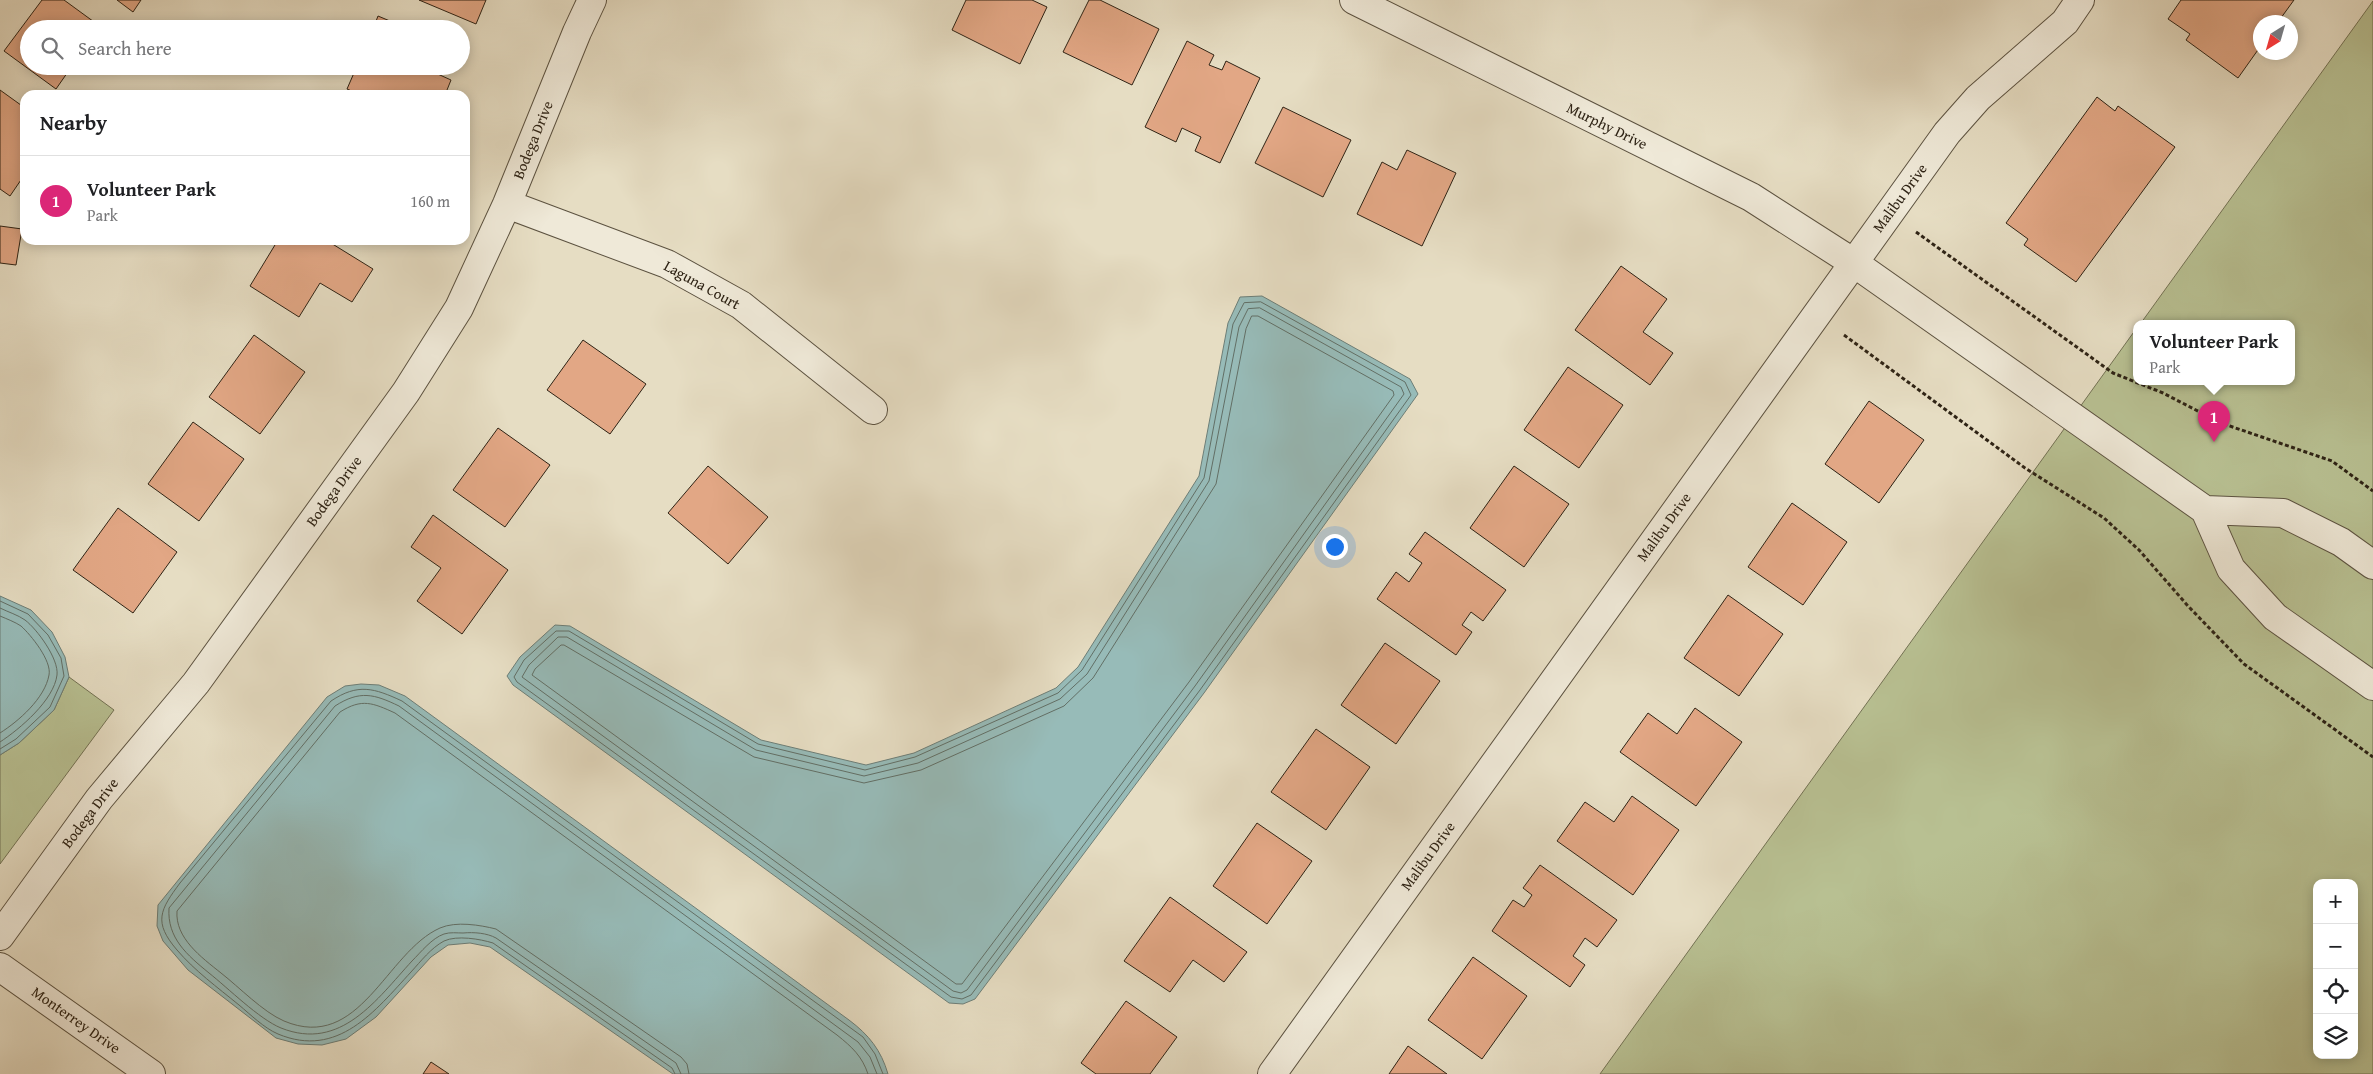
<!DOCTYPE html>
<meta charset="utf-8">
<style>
body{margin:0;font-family:"Gentium Book Plus",serif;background:#f6f6f6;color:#202124}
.controls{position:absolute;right:15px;bottom:15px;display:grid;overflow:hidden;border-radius:10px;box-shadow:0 2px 12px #0003}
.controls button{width:45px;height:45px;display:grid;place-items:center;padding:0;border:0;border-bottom:1px solid #e0e0e0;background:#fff;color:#202124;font:25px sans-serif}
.compass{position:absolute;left:2253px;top:15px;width:45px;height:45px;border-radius:50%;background:#fff;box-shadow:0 2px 12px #0003;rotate:217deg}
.you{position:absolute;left:1334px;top:546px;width:18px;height:18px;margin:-12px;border:4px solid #fff;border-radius:50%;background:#1a73e8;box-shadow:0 0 0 8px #1a73e833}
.badge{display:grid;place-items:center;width:32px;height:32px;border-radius:50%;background:#db2777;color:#fff;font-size:16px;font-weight:700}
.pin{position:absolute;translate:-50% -41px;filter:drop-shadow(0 1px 2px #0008)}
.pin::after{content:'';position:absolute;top:26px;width:18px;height:15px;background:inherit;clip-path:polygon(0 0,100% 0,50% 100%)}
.popup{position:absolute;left:2133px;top:320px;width:162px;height:65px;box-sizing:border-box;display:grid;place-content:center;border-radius:10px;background:#fff;filter:drop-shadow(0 1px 4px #0005);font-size:16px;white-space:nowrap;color:#757577}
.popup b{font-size:19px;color:#202124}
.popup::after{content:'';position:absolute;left:50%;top:100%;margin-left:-10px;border:10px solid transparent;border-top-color:#fff}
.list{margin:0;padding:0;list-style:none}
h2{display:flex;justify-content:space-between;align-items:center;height:65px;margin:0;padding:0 20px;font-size:21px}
h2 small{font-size:16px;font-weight:400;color:#757577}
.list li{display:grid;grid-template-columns:32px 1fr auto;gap:15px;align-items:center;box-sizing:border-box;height:90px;padding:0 20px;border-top:1px solid #e0e0e0}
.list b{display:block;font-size:19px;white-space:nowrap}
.list p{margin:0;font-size:16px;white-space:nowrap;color:#757577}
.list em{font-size:16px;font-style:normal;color:#757577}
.icon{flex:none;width:28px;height:28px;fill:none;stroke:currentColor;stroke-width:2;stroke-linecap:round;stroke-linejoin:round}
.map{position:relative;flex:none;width:2373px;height:1074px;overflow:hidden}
.search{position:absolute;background:#fff;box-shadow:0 2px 12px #0003;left:20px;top:20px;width:450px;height:55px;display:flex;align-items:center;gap:12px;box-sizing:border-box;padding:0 18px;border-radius:28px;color:#757577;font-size:19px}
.panel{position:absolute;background:#fff;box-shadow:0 2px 12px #0003;left:20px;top:90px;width:450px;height:155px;border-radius:15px}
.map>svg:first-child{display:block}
</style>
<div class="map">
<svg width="2373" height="1074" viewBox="0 0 2373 1074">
<rect width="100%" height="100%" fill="#e6ddc3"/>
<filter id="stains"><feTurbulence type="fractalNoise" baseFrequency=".004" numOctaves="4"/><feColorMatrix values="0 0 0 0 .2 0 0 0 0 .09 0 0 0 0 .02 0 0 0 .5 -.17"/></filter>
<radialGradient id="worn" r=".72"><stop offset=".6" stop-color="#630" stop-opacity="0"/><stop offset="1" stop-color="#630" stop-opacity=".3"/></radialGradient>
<!-- green -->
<path fill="#b8c092" stroke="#737254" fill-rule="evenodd" d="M2373 1V1074H1600L2136 329V381H2292V323H2141ZM2317 883H2354V1055H2317Z
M69 677 114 710 0 864V755L19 743 54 710Z"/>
<!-- water -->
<path fill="#97bbb8" stroke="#6d7e77" d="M1262 296 1410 379 1418 394 1204 693 975 999 963 1004 949 1003 513 685 507 676 520 657 555 625 570 626 761 740 866 765 914 753 1056 688 1078 667 1199 476 1228 323 1240 297Z
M0 596 31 610 52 632 65 657 69 677 54 710 19 743 0 755Z
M361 684 379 685 405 696 849 1020C869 1035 881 1050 888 1074H673L490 947 470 943 448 945 431 957 376 1017 346 1039 322 1045 298 1044 276 1038 188 970 163 941 157 926 158 905 327 697 345 686Z"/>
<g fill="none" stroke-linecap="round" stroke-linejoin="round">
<!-- shore -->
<path stroke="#626f66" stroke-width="1" d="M1261 302 1405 382 1411 395 1200 690 971 995 962 999 951 997 517 682 514 677 524 660 556 631H569L758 744 865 770 915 757 1058 693 1082 670 1204 478 1233 324 1244 303Z
M1260 308 1401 387 1404 394 1195 686 967 990 961 993 953 991 522 677 529 665 558 637H567L756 750 864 776 918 763 1060 699 1087 674 1209 481 1239 327 1248 309Z
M1252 316H1258L1393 391 1394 395 1189 682 962 984H956L532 675 535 669 561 645H564L754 757 864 783 921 770 1064 706 1093 678 1216 484 1246 329Z
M0 601 28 614 48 635 61 658 64 676 50 707 16 739 0 749
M0 608C8 612 18 615 25 620 37 629 59 659 57 675 54 700 20 729 0 742
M0 616C7 619 15 622 21 626 31 635 52 661 49 675 45 698 19 721 0 733
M675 1074 672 1068 493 943C480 939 457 935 444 941 431 948 421 961 411 972 375 1011 338 1059 278 1034 264 1028 251 1015 239 1005 217 987 195 971 177 950 153 922 160 910 180 883L331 701C358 683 374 688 402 701L863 1037 875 1054 883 1074
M681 1074 676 1063 496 938C487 933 474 932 463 933 457 933 450 932 444 934 432 938 421 952 412 961 377 999 341 1052 281 1028 259 1019 228 988 209 973 187 955 167 938 169 908L335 706C360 690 374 694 399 706L858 1042 870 1057 877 1074
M689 1074 687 1064 681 1057 496 929C480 925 456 921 440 928 386 952 360 1053 284 1021 263 1012 239 987 221 973 201 957 175 938 177 911L340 712C362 698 373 703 395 713L837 1035C852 1047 862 1056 868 1074"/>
</g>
<!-- building -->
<path fill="#e2a785" stroke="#2e2315" d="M42 0H64L101 27 99 29H29V66H72L56 89 4 51Z
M117 0H141L133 12Z
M419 0H486L476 24Z
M966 0H1032L1047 7 1020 64 952 30Z
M1089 0H1100L1159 29 1132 85 1063 52Z
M2181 0H2294L2278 22H2260V47L2238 78 2186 40 2190 34 2168 19Z
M378 16 409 29H373Z
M1187 41 1214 55 1209 65 1222 70 1226 61 1260 78 1220 163 1195 151 1201 137 1182 128 1176 142 1145 127Z
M357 66H420L451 80 445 95H361L347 89Z
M0 90 25 108V174L10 196 0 189Z
M2097 97 2115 111 2118 106 2175 147 2076 282 2024 245 2028 239 2006 223Z
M1283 107 1351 140 1323 197 1255 163Z
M1407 150 1456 173 1422 246 1357 214 1382 162 1397 170Z
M0 226 22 229 16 265 0 263Z
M278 240H326L373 269 352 302 320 283 299 317 250 286Z
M1621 266 1667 299 1643 332 1673 353 1650 385 1575 330Z
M254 335 305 372 260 434 209 397Z
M583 340 646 384 610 434 547 390Z
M1568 367 1623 405 1579 468 1524 430Z
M1869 401 1924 440 1879 503 1825 464Z
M193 422 244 459 199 521 148 484Z
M498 428 550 465 505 527 453 490Z
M708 466 768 517 728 564 668 513Z
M1514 466 1569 504 1524 567 1470 528Z
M1792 503 1847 542 1803 605 1748 567Z
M118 508 177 552 133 613 73 570Z
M433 515 508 570 462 634 417 601 441 568 411 547Z
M1425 532 1506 590 1483 621 1471 612 1462 625 1472 632 1456 655 1377 599 1396 572 1409 582 1422 563 1409 554Z
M1728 595 1783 634 1739 696 1684 658Z
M1385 643 1440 681 1396 744 1341 705Z
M1695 708 1742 742 1696 806 1620 752 1648 713 1677 734Z
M1316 729 1370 767 1326 830 1271 792Z
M1632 796 1679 830 1633 895 1557 841 1585 802 1614 822Z
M1257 823 1312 861 1267 924 1213 886Z
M1540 865 1617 920 1597 947 1585 938 1573 956 1585 965 1570 987 1492 931 1513 900 1524 907 1532 895 1523 888Z
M1170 897 1247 952 1224 982 1193 960 1170 992 1124 961Z
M1473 957 1527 996 1482 1059 1428 1020Z
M1126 1001 1177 1037 1150 1074H1096L1081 1063Z
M1408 1046 1447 1074H1389Z
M431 1062 449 1074H423Z"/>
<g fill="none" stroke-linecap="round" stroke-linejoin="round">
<defs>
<path id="minor" d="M1354 0 1751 197 1854 263 2205 510 2231 569 2275 617 2373 686
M507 204 667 264 741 305 873 410
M2205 510 2283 513 2341 542 2373 565
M0 936 99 799 196 683 406 392 459 308 507 204 577 32 592 0
M0 967 151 1074
M1272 1074 1947 133 1978 98 2065 22 2080 0"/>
</defs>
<!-- minor casing -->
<use href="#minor" stroke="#5c5240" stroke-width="30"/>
<!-- path -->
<path stroke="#2e2315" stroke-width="3" stroke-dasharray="4 2.5" stroke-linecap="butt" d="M1916 232 2113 373 2163 393 2221 423 2332 461 2373 491
M1844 335 2025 468 2104 518 2139 550 2188 606 2244 664 2373 757"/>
<!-- minor -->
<use href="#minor" stroke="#efe9d8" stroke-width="28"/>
</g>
<g text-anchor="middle" stroke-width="4" stroke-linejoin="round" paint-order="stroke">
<!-- street labels -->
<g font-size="15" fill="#2e2315" stroke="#efe9d8">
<text transform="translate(1607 126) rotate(26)" y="5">Murphy Drive</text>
<text transform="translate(533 140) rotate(-68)" y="5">Bodega Drive</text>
<text transform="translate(1900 198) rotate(-54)" y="5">Malibu Drive</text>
<text transform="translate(702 285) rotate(29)" y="5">Laguna Court</text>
<text transform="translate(334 491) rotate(-54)" y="5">Bodega Drive</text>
<text transform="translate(1664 527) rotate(-54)" y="5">Malibu Drive</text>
<text transform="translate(90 813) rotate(-53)" y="5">Bodega Drive</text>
<text transform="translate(1428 856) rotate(-54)" y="5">Malibu Drive</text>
<text transform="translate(76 1020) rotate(35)" y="5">Monterrey Drive</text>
</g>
</g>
<rect width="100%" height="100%" filter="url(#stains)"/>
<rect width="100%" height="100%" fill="url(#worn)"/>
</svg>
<div class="controls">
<button>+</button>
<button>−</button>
<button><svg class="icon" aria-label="locate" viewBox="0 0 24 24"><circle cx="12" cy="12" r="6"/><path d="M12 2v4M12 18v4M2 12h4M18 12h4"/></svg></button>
<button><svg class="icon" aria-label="layers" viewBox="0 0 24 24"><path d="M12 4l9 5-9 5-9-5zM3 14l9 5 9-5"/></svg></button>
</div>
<svg class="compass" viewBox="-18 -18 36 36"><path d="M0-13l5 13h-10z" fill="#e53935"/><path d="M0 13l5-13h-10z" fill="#757577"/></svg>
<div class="you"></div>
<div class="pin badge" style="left:2214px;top:442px">1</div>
<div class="popup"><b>Volunteer Park</b>Park</div>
<div class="search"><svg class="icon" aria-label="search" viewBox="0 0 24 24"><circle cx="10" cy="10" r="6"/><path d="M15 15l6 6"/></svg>Search here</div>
<section class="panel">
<h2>Nearby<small></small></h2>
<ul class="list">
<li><span class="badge">1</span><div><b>Volunteer Park</b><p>Park</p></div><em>160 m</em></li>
</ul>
</section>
</div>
